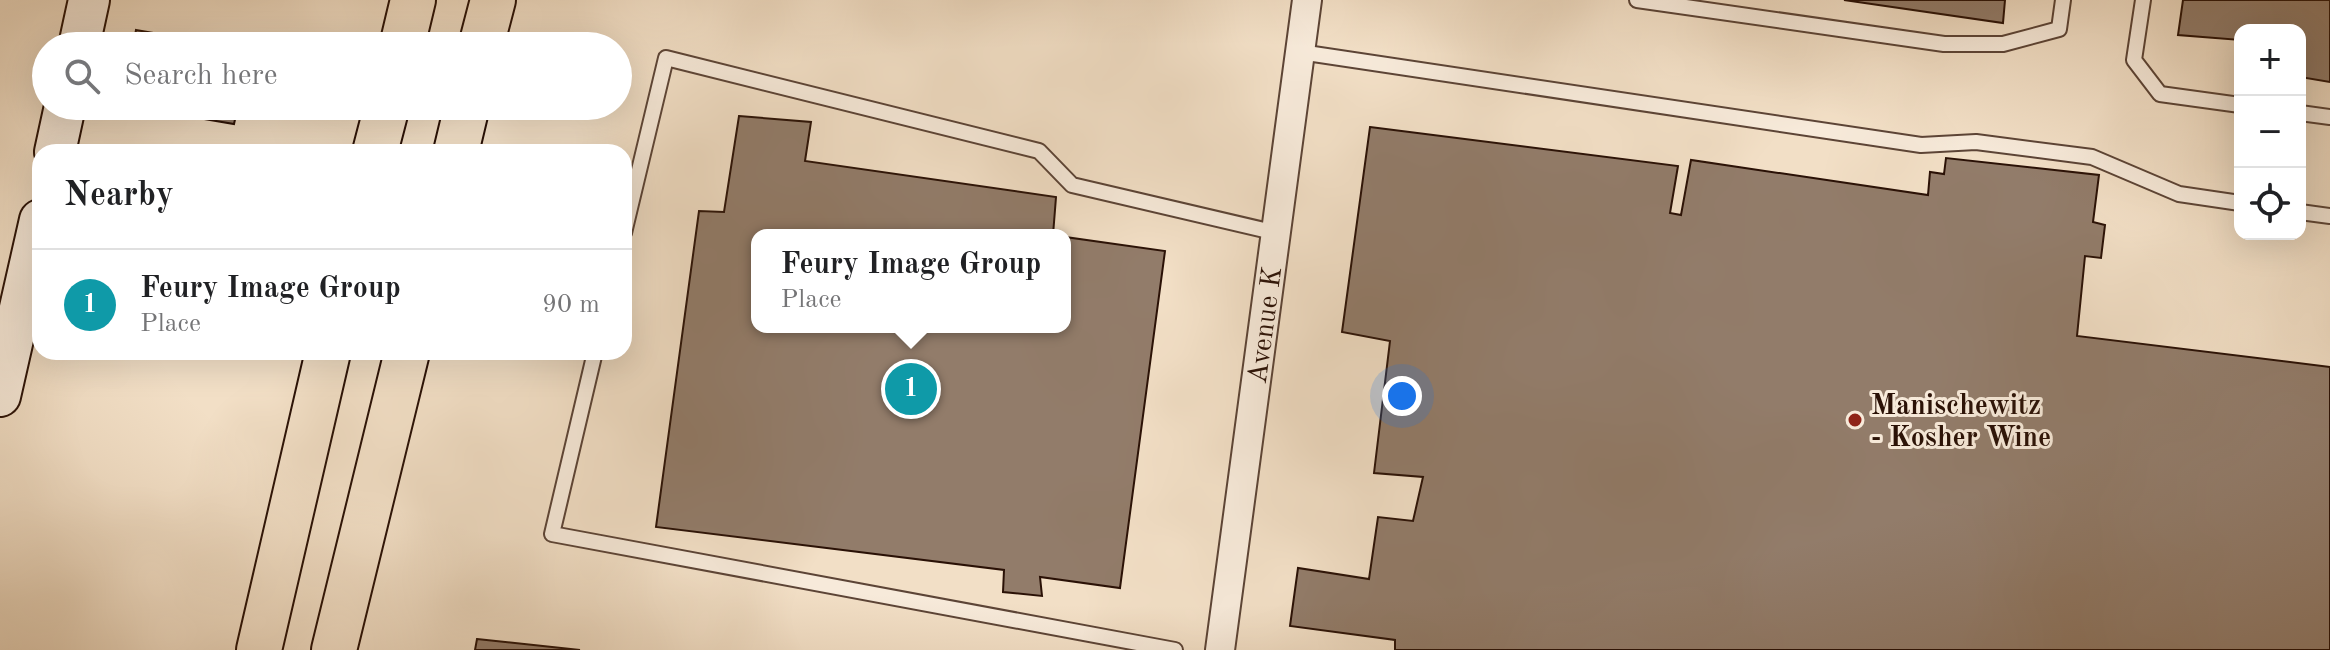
<!DOCTYPE html>
<meta charset="utf-8">
<style>
body{margin:0;font-family:"Old Standard TT",serif;background:#f6f6f6;color:#202124}
.controls{position:absolute;right:24px;top:24px;display:grid;overflow:hidden;border-radius:16px;box-shadow:0 8px 32px #0002}
.controls button{width:72px;height:72px;display:grid;place-items:center;padding:0;border:0;border-bottom:2px solid #e0e0e0;background:#fff;color:#202124;font:40px sans-serif}
.you{position:absolute;left:1402px;top:396px;width:28px;height:28px;margin:-20px;border:6px solid #fff;border-radius:50%;background:#1a73e8;box-shadow:0 0 0 12px #1a73e833}
.badge{display:grid;place-items:center;width:52px;height:52px;border-radius:50%;background:#b45309;color:#fff;font-size:26px;font-weight:700}
.pin{position:absolute;translate:-50% -50%;border:4px solid #fff;box-shadow:0 2px 8px #0006}
.popup{position:absolute;left:751px;top:229px;width:320px;height:104px;box-sizing:border-box;display:grid;place-content:center;border-radius:16px;background:#fff;filter:drop-shadow(0 2px 6px #0005);font-size:26px;white-space:nowrap;color:#757577}
.popup b{font-size:30px;color:#202124}
.popup::after{content:'';position:absolute;left:50%;top:100%;margin-left:-16px;border:16px solid transparent;border-top-color:#fff}
.list{margin:0;padding:0;list-style:none}
h2{display:flex;justify-content:space-between;align-items:center;height:104px;margin:0;padding:0 32px;font-size:34px}
h2 small{font-size:26px;font-weight:400;color:#757577}
.list li{display:grid;grid-template-columns:52px 1fr auto;gap:24px;align-items:center;box-sizing:border-box;height:112px;padding:0 32px;border-top:2px solid #e0e0e0}
.list b{display:block;font-size:30px;white-space:nowrap}
.list p{margin:0;font-size:26px;white-space:nowrap;color:#757577}
.list em{font-size:26px;font-style:normal;color:#757577}
.icon{flex:none;width:44px;height:44px;fill:none;stroke:currentColor;stroke-width:2;stroke-linecap:round;stroke-linejoin:round}
.map{position:relative;flex:none;width:2330px;height:650px;overflow:hidden}
.search{position:absolute;background:#fff;box-shadow:0 8px 32px #0002;left:32px;top:32px;width:600px;height:88px;display:flex;align-items:center;gap:20px;box-sizing:border-box;padding:0 28px;border-radius:44px;color:#757577;font-size:30px}
.panel{position:absolute;background:#fff;box-shadow:0 8px 32px #0002;left:32px;top:144px;width:600px;height:216px;border-radius:24px}
.map>svg:first-child{display:block}
</style>
<div class="map">
<svg width="2330" height="650" viewBox="0 0 2330 650">
<rect width="100%" height="100%" fill="#f2dfc6"/>
<filter id="stains"><feTurbulence type="fractalNoise" baseFrequency=".0025" numOctaves="4"/><feColorMatrix values="0 0 0 0 .2 0 0 0 0 .09 0 0 0 0 .02 0 0 0 .5 -.17"/></filter>
<radialGradient id="worn" r=".72"><stop offset=".6" stop-color="#630" stop-opacity="0"/><stop offset="1" stop-color="#630" stop-opacity=".3"/></radialGradient>
<!-- building -->
<path fill="#927c6a" stroke="#2a1106" stroke-width="2" d="M1844 0H2005L2003 23Z
M2183 0H2330V82L2300 77V30H2240V40L2178 35Z
M136 30 229 46H133Z
M128 106H238L234 124Z
M739 116 811 122 805 161 1056 197 1053 235H757V327H1065V237L1165 251 1120 588 1040 577 1042 596 1003 592 1004 570 656 527 699 211 724 212Z
M1370 127 1678 166 1670 213 1681 215 1691 160 1928 195 1930 172 1944 174 1946 158 2099 175 2093 222 2105 225 2101 258 2085 256 2077 336 2330 367V650H1395V640L1290 626 1298 568 1369 579 1378 517 1413 521 1423 477 1374 473 1390 341 1342 332Z
M477 639 580 650H475Z"/>
<g fill="none" stroke-linecap="round" stroke-linejoin="round">
<defs>
<path id="lane" d="M1637 0 1944 44H2003L2059 29 2063 0
M2143 0 2134 60 2160 94 2240 105
M1300 52 1921 145 1976 142 2092 157 2179 194 2240 203
M2300 113 2330 117
M2300 212 2330 216
M624 233 666 58 1039 151 1072 185 1277 233
M16 326 40 331
M595 352 552 534 1175 650"/>
<g id="street">
<path id="s1" d="M1220 650 1307 0"/>
</g>
<path id="secondary" d="M79 46 89 0
M55 152 65 106
M0 396 40 220"/>
<path id="highway" d="M402 46 413 0
M481 46 493 0
M375 152 387 106
M456 152 467 106
M259 650 328 352
M334 650 407 352"/>
</defs>
<!-- lane casing -->
<use href="#lane" stroke="#5c4436" stroke-width="18"/>
<!-- street casing -->
<use href="#street" stroke="#5c4436" stroke-width="32"/>
<!-- secondary casing -->
<use href="#secondary" stroke="#2a1106" stroke-width="44"/>
<!-- highway casing -->
<use href="#highway" stroke="#2a1106" stroke-width="48"/>
<!-- lane -->
<use href="#lane" stroke="#f7eada" stroke-width="14"/>
<!-- street -->
<use href="#street" stroke="#f7eada" stroke-width="28"/>
<!-- secondary -->
<use href="#secondary" stroke="#f7eada" stroke-width="40"/>
<!-- highway -->
<use href="#highway" stroke="#f2dfc6" stroke-width="44"/>
</g>
<!-- markers -->
<circle fill="#8f2418" stroke="#f7eada" stroke-width="3" cx="1855" cy="420" r="8"/>
<g text-anchor="middle" stroke-width="6" stroke-linejoin="round" paint-order="stroke">
<!-- street labels -->
<g font-size="28" fill="#2a1106" stroke="#f7eada">
<text dy="10" stroke="none"><textPath href="#s1" startOffset="328">Avenue K</textPath></text>
</g>
<!-- poi labels -->
<g font-size="28" font-weight="bold" fill="#2a1106" stroke="#f7eada" text-anchor="start">
<text x="1871" y="414">Manischewitz<tspan x="1871" dy="32">- Kosher Wine</tspan></text>
</g>
</g>
<rect width="100%" height="100%" filter="url(#stains)"/>
<rect width="100%" height="100%" fill="url(#worn)"/>
</svg>
<div class="controls">
<button>+</button>
<button>−</button>
<button><svg class="icon" aria-label="locate" viewBox="0 0 24 24"><circle cx="12" cy="12" r="6"/><path d="M12 2v4M12 18v4M2 12h4M18 12h4"/></svg></button>
</div>
<div class="you"></div>
<div class="pin badge" style="left:911px;top:389px;background:#0f9aa8">1</div>
<div class="popup"><b>Feury Image Group</b>Place</div>
<div class="search"><svg class="icon" aria-label="search" viewBox="0 0 24 24"><circle cx="10" cy="10" r="6"/><path d="M15 15l6 6"/></svg>Search here</div>
<section class="panel">
<h2>Nearby<small></small></h2>
<ul class="list">
<li><span class="badge" style="background:#0f9aa8">1</span><div><b>Feury Image Group</b><p>Place</p></div><em>90 m</em></li>
</ul>
</section>
</div>
